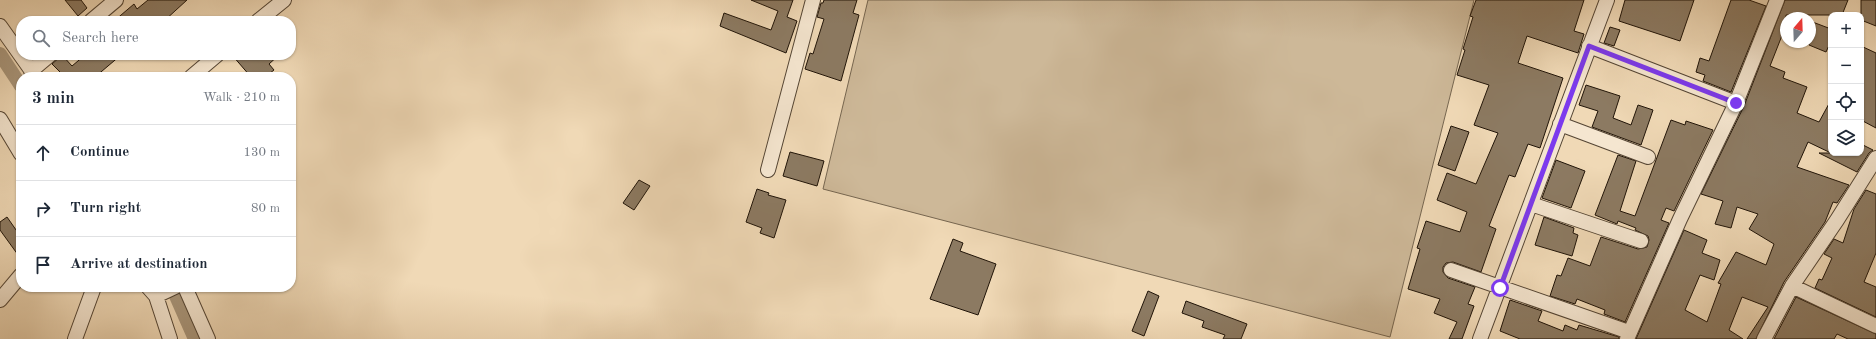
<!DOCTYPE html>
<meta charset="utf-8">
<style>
body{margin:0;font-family:"Old Standard TT",serif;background:#f6f6f7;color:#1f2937}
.controls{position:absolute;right:12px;top:12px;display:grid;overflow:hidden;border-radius:8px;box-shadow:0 1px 3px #0004}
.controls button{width:36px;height:36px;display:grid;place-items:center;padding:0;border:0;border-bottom:1px solid #e0e1e3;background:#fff;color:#1f2937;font:20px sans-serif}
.compass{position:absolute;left:1780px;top:12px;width:36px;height:36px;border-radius:50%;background:#fff;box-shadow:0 1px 3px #0004;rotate:19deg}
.stop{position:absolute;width:12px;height:12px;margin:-9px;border:3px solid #7c3aed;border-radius:50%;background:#fff}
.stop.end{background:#7c3aed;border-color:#fff;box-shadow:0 1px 4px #0008}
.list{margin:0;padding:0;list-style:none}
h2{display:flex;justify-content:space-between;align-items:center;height:52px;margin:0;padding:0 16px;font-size:17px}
h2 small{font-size:13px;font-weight:400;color:#747a83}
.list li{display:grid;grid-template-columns:26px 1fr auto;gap:12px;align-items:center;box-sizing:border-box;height:56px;padding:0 16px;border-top:1px solid #e0e1e3}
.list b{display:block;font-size:15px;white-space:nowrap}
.list em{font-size:13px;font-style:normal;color:#747a83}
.icon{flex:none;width:22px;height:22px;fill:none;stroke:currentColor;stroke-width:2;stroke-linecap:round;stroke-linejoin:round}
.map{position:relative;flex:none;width:1876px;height:339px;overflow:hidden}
.search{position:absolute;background:#fff;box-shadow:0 1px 3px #0004;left:16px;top:16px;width:280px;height:44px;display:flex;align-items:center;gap:10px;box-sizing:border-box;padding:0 14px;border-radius:16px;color:#747a83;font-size:15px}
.panel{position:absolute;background:#fff;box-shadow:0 1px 3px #0004;left:16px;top:72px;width:280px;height:220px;border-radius:16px}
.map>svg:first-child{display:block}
</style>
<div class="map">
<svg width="1876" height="339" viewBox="0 0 1876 339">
<rect width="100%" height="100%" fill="#f0d9b6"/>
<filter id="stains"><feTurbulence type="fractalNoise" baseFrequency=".005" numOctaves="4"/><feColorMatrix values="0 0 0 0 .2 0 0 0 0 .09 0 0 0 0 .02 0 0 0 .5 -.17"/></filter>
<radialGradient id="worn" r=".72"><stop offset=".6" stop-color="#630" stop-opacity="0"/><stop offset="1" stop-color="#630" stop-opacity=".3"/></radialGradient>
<!-- green -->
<path fill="#cdb898" stroke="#766650" d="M868 0H1474L1390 337 823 189Z"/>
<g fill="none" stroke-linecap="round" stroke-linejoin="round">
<!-- canal -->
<path stroke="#a9967b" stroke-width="14" d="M0 54 21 86
M172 287 195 339"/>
</g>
<!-- building -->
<path fill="#8c7a62" stroke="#201408" d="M65 0H81L87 8 78 16Z
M148 0H187L164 21H114L134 4 137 9Z
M751 0H793L787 17 797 21 786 53 720 26 724 13 771 30 778 11Z
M824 0H857L853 13 859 15 841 81 805 69 810 53 813 54 824 19 817 17 821 3H823Z
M1476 0H1584L1574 31 1584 34 1578 53 1527 36 1518 63 1563 78 1540 148 1528 144 1515 177 1509 175 1489 226 1496 229 1481 272 1453 262 1446 263 1443 267V272L1448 278 1475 287 1468 304 1474 306 1462 339H1449L1457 322 1434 313 1440 299 1408 289 1420 249 1417 248 1426 221 1460 232 1467 212 1437 200 1447 173 1476 184 1498 133 1474 125 1489 85 1457 75 1465 50 1463 49 1473 17 1470 16Z
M1625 0H1694L1680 41 1619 21Z
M1731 0H1749L1766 6 1731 92 1703 81 1705 75 1696 72 1700 58 1709 61Z
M1785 0H1848L1842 15H1786V35L1783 33 1770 66 1785 72 1783 78 1807 87 1797 113 1819 122 1831 100V153L1808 142 1797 167 1849 185 1837 203 1833 202 1825 222 1784 282 1756 339H1747L1768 307 1742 297 1729 330 1743 339H1636L1684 230 1707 240 1702 253 1720 260 1714 280 1700 275 1685 310 1707 322 1721 284 1718 283 1736 252 1766 265 1774 244 1749 229 1758 214 1737 207 1731 228 1715 224 1723 201 1701 194 1744 106Z
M1861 0H1876V26L1861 20Z
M1810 21 1831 29V41L1826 52 1809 45Z
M1610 27 1620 30 1614 46 1604 43Z
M1861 46 1876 53V128L1861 120Z
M62 55 72 66 85 55H121L95 77H58L62 74 52 64Z
M232 55H279L269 64 274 70 265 77H251Z
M1586 85 1620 96 1613 118 1631 125 1638 105 1653 110 1641 145 1592 127 1598 111 1579 105Z
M1671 120 1685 125 1686 121 1713 130 1674 211 1666 208 1661 220 1669 223 1625 322 1604 314 1605 310 1577 299 1575 304 1550 296 1557 275 1561 276 1568 258 1590 266 1601 237 1638 249 1647 247 1649 240 1648 236 1635 230 1636 228 1618 221 1617 224 1595 215 1618 155 1636 161 1620 211 1635 216Z
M1451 126 1469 132 1455 171 1438 165Z
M1861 144 1873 150 1869 153 1857 172 1819 153H1861Z
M790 152 824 161 817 186 783 176Z
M1556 160 1585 171 1571 208 1542 198Z
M639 180 650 186 634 210 623 203Z
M757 189 769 193 768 195 786 200 774 238 760 233 762 228 746 222Z
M1866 190 1876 194V253L1864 282 1876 287V317L1815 288 1819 279 1822 280 1832 258 1824 254 1834 239 1843 243 1854 209Z
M7 217 21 237V259L0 230V222Z
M1544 217 1574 228 1573 233 1578 235 1572 256 1535 245Z
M953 239 963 243 960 251 996 264 978 315 930 299Z
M1148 291 1159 296 1144 336 1132 331Z
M1796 297 1876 334V339H1848L1837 334 1834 339H1774Z
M1510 300 1542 311 1538 321 1563 331 1565 325 1577 330 1579 325 1619 337V339H1520L1500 331Z
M1186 301 1247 324 1241 339H1223L1225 335 1202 327 1204 321 1182 313Z"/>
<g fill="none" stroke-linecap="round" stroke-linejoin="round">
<defs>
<path id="minor" d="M91 21 116 0
M258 21 284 0
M0 26 36 77
M1589 46 1736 103
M31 71 50 55
M191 77 217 55
M0 119 21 154
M1560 124 1648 157
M768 170 813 0
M1531 204 1641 241
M1451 270 1629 332
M1792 286 1876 326
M148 287 156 296 170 339
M185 287 208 339
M156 296 175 287
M0 300 21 275
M75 339 94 287
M1480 339 1607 0
M1627 339 1680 219 1736 103 1777 0
M1764 339 1792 286 1837 220 1876 158"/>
</defs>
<!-- minor casing -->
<use href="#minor" stroke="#544534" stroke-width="16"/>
<!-- minor -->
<use href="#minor" stroke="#f5e6d0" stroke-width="14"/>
</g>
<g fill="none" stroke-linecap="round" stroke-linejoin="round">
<!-- route -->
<path stroke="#7c3aed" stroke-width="5" d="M1500 288 1589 46 1736 103"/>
</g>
<rect width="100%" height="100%" filter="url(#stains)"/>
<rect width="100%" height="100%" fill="url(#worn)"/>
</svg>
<div class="controls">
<button>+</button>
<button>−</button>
<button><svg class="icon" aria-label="locate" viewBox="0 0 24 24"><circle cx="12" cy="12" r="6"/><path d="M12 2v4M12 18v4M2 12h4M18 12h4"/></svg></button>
<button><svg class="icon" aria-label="layers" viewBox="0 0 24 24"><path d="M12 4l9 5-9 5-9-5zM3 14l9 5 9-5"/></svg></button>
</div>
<svg class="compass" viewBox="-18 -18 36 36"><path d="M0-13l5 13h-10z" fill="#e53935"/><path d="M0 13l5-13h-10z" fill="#747a83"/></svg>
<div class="stop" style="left:1500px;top:288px"></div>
<div class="stop end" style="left:1736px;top:103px"></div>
<div class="search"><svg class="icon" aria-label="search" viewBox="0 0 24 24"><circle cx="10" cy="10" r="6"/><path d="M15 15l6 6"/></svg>Search here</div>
<section class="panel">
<h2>3 min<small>Walk · 210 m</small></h2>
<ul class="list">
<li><svg class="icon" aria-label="ahead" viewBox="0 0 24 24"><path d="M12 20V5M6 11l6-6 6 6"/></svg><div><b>Continue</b></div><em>130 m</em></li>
<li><svg class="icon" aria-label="right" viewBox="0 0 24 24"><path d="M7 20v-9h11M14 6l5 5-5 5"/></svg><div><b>Turn right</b></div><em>80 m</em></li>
<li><svg class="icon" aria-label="arrive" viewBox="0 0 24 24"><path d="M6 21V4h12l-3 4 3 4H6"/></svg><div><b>Arrive at destination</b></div></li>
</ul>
</section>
</div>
